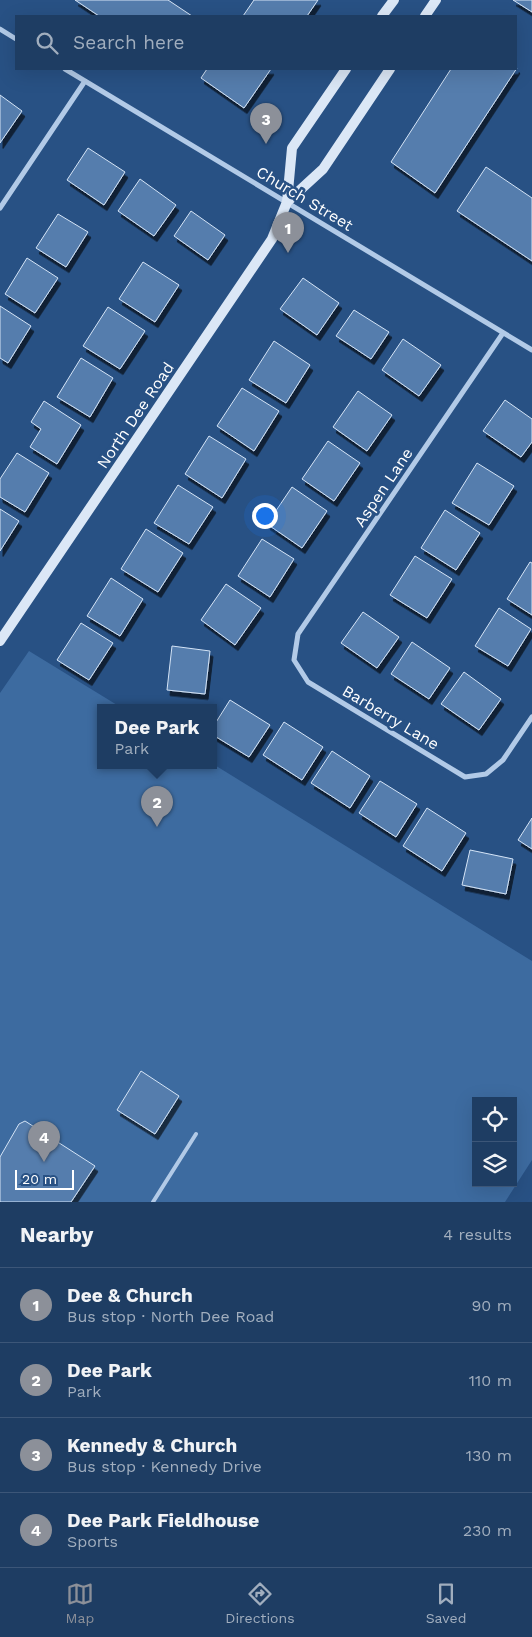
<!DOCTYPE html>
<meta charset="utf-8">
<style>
body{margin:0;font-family:"Work Sans",sans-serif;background:#264469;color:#f1f3f6}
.controls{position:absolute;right:15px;bottom:15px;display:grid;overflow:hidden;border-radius:0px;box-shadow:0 5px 20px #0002}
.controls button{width:45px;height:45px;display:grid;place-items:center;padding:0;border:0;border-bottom:1px solid #3c5678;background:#1e3d63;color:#f1f3f6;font:25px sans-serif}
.scale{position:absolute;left:15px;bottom:12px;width:59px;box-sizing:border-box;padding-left:5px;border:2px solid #fff;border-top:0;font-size:14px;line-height:18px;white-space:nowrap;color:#fff;-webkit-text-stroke:4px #285184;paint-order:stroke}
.you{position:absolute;left:264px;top:515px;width:18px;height:18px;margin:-12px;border:4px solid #fff;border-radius:50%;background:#1a73e8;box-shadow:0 0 0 8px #1a73e833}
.badge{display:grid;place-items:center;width:32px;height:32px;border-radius:50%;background:#8c9099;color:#fff;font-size:16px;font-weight:700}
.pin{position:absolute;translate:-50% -41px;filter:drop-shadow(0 1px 2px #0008)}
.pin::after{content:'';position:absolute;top:26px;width:18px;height:15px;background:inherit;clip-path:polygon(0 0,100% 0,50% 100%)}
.popup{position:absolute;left:97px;top:704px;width:120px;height:65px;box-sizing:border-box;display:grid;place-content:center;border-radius:0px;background:#1e3d63;filter:drop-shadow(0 1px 4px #0005);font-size:16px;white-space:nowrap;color:#a1aebe}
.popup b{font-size:19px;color:#f1f3f6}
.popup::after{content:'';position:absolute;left:50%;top:100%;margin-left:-10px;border:10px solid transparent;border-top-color:#1e3d63}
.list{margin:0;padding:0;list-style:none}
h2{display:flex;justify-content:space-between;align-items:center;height:65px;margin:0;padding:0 20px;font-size:21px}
h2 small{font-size:16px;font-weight:400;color:#a1aebe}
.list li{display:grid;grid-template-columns:32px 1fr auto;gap:15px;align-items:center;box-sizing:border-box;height:75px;padding:0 20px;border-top:1px solid #3c5678}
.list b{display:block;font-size:19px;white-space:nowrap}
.list p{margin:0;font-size:16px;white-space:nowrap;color:#a1aebe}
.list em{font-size:16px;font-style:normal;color:#a1aebe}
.icon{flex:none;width:28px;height:28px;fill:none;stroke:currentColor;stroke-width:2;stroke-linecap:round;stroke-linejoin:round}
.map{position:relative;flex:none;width:532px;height:1202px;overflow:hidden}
.search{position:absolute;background:#1e3d63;box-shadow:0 5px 20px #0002;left:15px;right:15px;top:15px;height:55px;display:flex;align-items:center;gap:12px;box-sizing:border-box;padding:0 18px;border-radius:0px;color:#a1aebe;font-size:19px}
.sheet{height:365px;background:#1e3d63}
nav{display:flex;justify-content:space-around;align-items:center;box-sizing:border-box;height:70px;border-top:1px solid #3c5678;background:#1e3d63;font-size:14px;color:#a1aebe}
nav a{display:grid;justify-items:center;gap:2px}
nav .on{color:#8c9099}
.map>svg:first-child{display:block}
</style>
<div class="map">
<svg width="532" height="1202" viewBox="0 0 532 1202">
<defs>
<filter id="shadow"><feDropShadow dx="3" dy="5.5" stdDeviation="0" flood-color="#0009"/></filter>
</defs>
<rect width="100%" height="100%" fill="#285184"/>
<!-- green -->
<path fill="#3d6ba0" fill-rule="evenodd" d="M29 651 122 708H101V766H213V764L532 961V1160L505 1202H0V693ZM476 1101H513V1183H476Z"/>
<!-- building -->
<path fill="#547dad" stroke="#d5e4f6" filter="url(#shadow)" d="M75 0H168L192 16H99Z
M254 0H318L307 16H243Z
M513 0H532V12Z
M516 67 517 68 435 193 391 162 451 69H516Z
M207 69H271L244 108 201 78Z
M0 95 22 111 0 143Z
M88 148 125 172 104 205 67 180Z
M486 167 532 198V261L457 211Z
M140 179 176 205 154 236 118 211Z
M191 211 225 235 208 260 174 236Z
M58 214 88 232 66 267 36 248Z
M27 258 58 278 35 313 5 294Z
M143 262 179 285 155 322 119 299Z
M303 278 339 303 317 335 280 309Z
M0 306 31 326 8 363 0 358Z
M108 307 145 331 120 369 83 346Z
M354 310 389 332 371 359 336 336Z
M403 339 441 365 419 396 382 370Z
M274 341 310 365 286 403 249 380Z
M81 358 113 378 90 417 57 397Z
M242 388 279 411 254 451 217 426Z
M358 391 392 415 367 451 333 427Z
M505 400 532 419V442L521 457 483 431Z
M44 401 81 425 57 464 30 447 41 429 31 422Z
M209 436 246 459 222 498 185 474Z
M328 441 360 463 334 501 302 479Z
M17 453 49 473 25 512 0 497V479Z
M477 463 514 486 489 525 452 503Z
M178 485 213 507 189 544 154 523Z
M292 487 327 511 302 548 267 524Z
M0 509 19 521 0 551Z
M445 510 480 533 456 570 421 548Z
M146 529 183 553 158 592 121 569Z
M262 539 294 559 270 597 238 576Z
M415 556 452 579 427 618 390 595Z
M530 562 532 563V615L507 599Z
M111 578 143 599 120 636 87 616Z
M226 584 261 608 235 645 201 620Z
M499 608 531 629 508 666 475 646Z
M363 612 399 637 377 668 341 643Z
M81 623 113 643 89 680 57 660Z
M412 642 450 668 429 699 391 674Z
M172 646 210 651 205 694 167 690Z
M464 672 501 699 479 730 441 704Z
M230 700 270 725 249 757 213 735V727Z
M284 722 323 747 302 780 263 755Z
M332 751 370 776 350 808 311 783Z
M380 781 417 804 396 837 359 813Z
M427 808 466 833 442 871 403 846Z
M532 818V849L518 840Z
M470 850 513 859 506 894 462 885Z
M141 1071 179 1096 155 1134 117 1110Z
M25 1121 95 1166 71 1202H0V1157L19 1124Z"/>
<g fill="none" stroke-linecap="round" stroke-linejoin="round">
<!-- lane -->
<path stroke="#b2cae7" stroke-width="4" d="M153 1202 196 1134"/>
<!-- street -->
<path stroke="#b2cae7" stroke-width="5" d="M0 29 16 39
M65 69 532 350
M0 208 85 81
M503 333 298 634 294 660 308 682 465 777 486 774 503 760 532 717"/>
<!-- secondary -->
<path stroke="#dbe7f6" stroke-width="10" d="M382 16 394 0
M425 16 436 0
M287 202 323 169 390 69
M0 641 272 239 287 202 292 148 346 69"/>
</g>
<g text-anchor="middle" stroke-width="5" stroke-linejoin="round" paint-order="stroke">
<!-- street labels -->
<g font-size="16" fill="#fff" stroke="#285184">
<text transform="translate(305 198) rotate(31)" y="6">Church Street</text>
<text transform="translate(135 415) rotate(-56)" y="6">North Dee Road</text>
<text transform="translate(383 487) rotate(-56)" y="6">Aspen Lane</text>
<text transform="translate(391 717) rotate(31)" y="6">Barberry Lane</text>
</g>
</g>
</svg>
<div class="controls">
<button><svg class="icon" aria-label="locate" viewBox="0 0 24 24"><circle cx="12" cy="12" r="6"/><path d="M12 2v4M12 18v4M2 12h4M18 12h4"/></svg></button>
<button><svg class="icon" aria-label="layers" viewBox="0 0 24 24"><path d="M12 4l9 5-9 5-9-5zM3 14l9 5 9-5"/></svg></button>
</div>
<div class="scale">20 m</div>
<div class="you"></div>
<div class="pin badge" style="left:288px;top:253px">1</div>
<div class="pin badge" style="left:157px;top:827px">2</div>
<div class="popup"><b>Dee Park</b>Park</div>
<div class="pin badge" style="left:266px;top:144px">3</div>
<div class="pin badge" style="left:44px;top:1162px">4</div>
<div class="search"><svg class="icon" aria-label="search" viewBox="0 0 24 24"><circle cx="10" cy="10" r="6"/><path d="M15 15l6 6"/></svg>Search here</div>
</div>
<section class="sheet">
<h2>Nearby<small>4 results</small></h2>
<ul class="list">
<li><span class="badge">1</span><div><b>Dee &amp; Church</b><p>Bus stop · North Dee Road</p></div><em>90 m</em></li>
<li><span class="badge">2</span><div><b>Dee Park</b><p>Park</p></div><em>110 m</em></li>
<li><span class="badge">3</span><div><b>Kennedy &amp; Church</b><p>Bus stop · Kennedy Drive</p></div><em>130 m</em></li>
<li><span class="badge">4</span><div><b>Dee Park Fieldhouse</b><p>Sports</p></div><em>230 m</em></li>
</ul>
</section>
<nav>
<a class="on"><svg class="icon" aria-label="map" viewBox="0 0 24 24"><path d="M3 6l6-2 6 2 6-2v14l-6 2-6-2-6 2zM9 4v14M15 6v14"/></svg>Map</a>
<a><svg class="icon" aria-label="directions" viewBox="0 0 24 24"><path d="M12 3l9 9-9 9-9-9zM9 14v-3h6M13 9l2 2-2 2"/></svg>Directions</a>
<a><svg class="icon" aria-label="saved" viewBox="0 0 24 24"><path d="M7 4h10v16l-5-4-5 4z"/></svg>Saved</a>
</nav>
